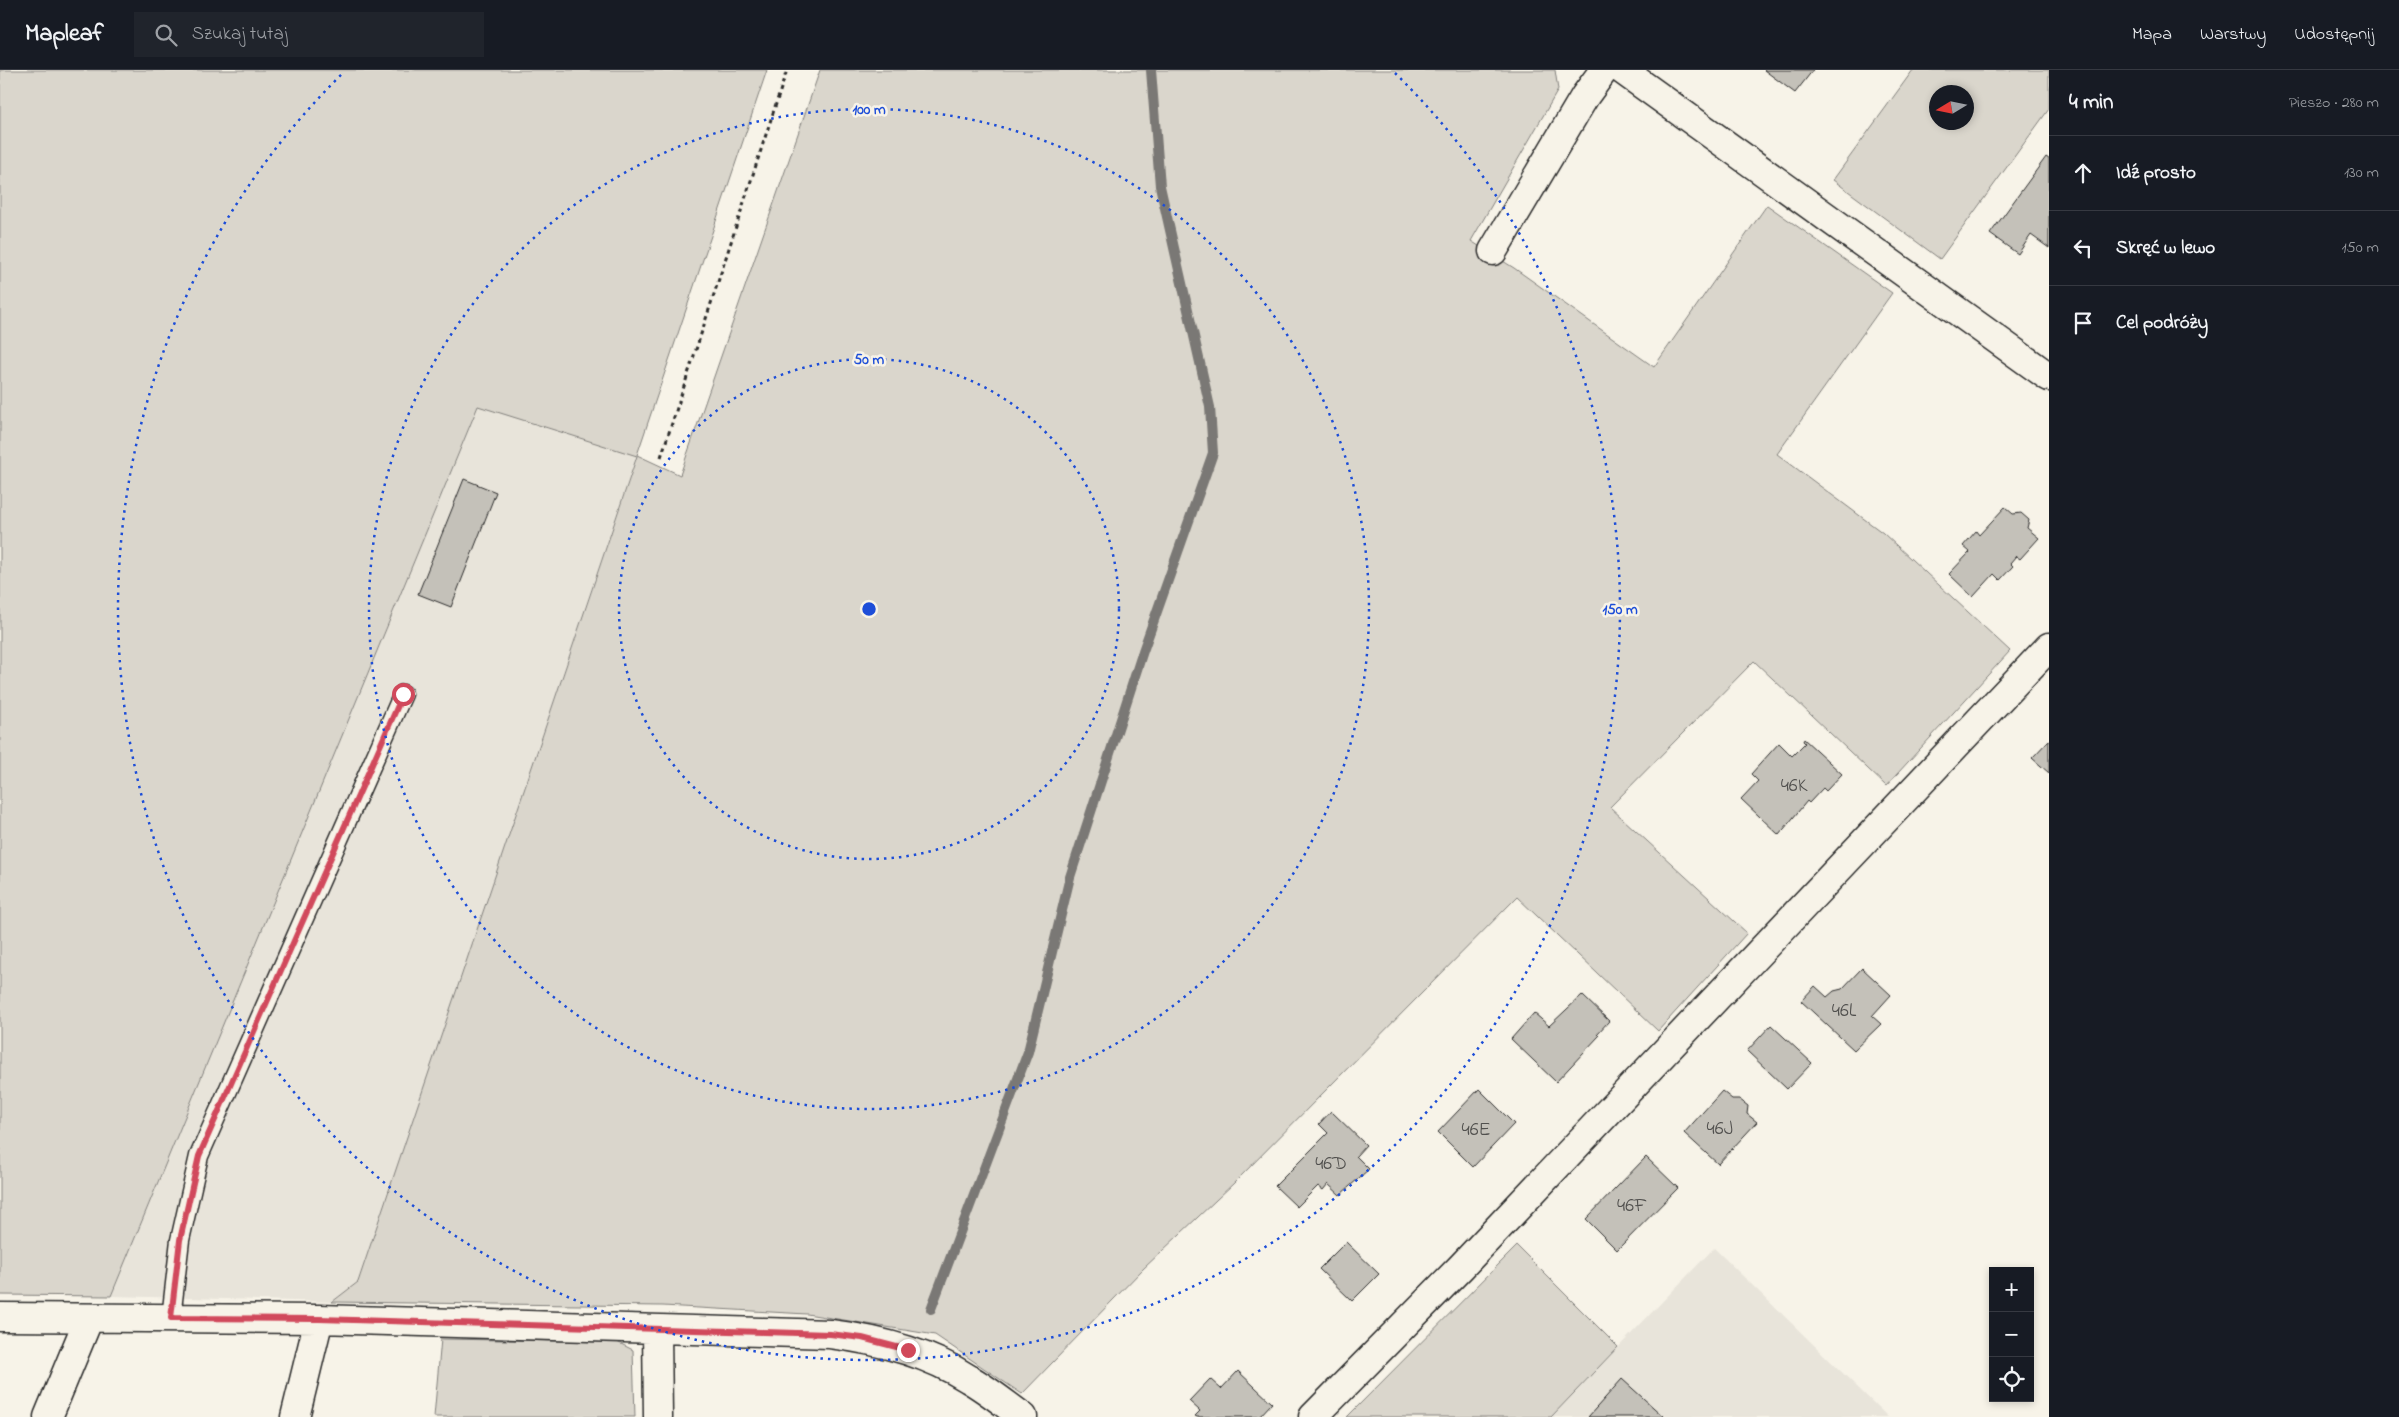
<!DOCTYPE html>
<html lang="pl">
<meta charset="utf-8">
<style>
body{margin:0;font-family:"Indie Flower",sans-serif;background:#20242c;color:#f1f3f6}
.controls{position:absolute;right:15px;bottom:15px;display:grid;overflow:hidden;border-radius:0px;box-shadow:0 2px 8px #0003}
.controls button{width:45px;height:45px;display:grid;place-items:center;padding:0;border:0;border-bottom:1px solid #363941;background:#171b24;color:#f1f3f6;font:25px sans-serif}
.compass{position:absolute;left:1929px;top:15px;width:45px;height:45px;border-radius:50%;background:#171b24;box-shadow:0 2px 8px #0003;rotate:260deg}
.stop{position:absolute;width:15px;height:15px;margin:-11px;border:4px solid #d1495b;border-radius:50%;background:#fff}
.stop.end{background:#d1495b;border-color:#fff;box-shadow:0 1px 5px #0008}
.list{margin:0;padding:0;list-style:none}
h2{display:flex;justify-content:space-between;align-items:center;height:65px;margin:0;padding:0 20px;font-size:21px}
h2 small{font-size:16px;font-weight:400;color:#9ea1a6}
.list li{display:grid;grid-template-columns:32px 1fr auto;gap:15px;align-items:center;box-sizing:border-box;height:75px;padding:0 20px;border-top:1px solid #363941}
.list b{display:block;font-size:19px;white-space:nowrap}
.list em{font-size:16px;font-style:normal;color:#9ea1a6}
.icon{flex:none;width:28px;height:28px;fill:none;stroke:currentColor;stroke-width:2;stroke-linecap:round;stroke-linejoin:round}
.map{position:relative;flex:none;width:2049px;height:1347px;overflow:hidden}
header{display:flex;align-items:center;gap:30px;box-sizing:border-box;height:70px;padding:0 25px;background:#171b24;border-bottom:1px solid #363941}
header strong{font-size:24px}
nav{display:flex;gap:28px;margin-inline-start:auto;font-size:18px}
.search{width:350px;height:45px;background:#20242c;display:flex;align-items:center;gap:12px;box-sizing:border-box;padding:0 18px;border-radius:0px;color:#9ea1a6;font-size:19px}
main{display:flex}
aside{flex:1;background:#171b24}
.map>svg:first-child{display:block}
</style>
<header>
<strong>Mapleaf</strong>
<div class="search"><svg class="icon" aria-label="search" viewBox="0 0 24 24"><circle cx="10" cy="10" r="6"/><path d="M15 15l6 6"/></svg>Szukaj tutaj</div>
<nav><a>Mapa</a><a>Warstwy</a><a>Udostępnij</a></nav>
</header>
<main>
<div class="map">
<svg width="2049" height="1347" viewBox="0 0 2049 1347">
<rect width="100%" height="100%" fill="#f7f3e8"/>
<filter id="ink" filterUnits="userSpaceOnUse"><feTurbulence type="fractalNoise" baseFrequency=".02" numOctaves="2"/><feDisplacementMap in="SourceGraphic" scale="10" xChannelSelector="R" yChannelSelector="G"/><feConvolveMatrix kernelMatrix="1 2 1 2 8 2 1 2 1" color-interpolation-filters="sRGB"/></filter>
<g filter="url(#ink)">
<!-- built -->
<path fill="#e8e4da" d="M478 336 637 385 358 1213 332 1232 111 1226Z
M1714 1178 1888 1347H1551Z"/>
<!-- green -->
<path fill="#dad6cc" stroke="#82807c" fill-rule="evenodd" d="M0 0H767L637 385 680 405 820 0H1555L1558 20 1471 171 1514 198 1654 297 1767 135 1892 223 1777 384 1883 463 2010 581 1886 716 1754 591 1610 737 1747 863 1658 961 1517 827 1234 1113 1143 1199 1022 1324 935 1265 807 1244 663 1236 332 1232 358 1212 637 386 478 336 111 1226 0 1225Z
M1913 0H2049V39L1940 189 1833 110ZM1936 22H1966V52H1936Z
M1517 1176 1618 1277 1551 1347H1347Z
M441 1269 617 1272 633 1280 635 1347H434Z"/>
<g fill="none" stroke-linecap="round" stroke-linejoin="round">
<!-- stream -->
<path stroke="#7a7874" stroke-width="10" d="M931 1239 1028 982 1070 807 1143 581 1213 383 1210 337 1160 116 1151 0"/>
</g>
<!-- building -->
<path fill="#c4c1b9" stroke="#2b2b2b" d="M1764 0H1813L1795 23Z
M2046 87 2049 89V178L2031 165 2018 184 1990 164Z
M464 409 496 422 451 537 418 524Z
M2005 437 2013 444 2021 443 2029 450 2027 458 2039 468 2020 489 2016 486 2010 493 2013 496 2000 510 1994 504 1973 527 1949 504 1970 482 1963 476 1976 461 1979 465Z
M1804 669 1842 704 1826 721 1823 718 1809 733 1807 731 1779 765 1741 729 1758 711 1751 704 1779 673 1792 686 1805 673 1803 671Z
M2049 670V703L2032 688Z
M1862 898 1891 925 1872 946 1881 954 1854 980 1801 931 1815 916 1827 927 1834 921 1842 919Z
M1582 925 1609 951 1597 964 1599 966 1556 1012 1511 969 1534 943 1549 956Z
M1771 955 1812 993 1787 1019 1747 981Z
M1479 1019 1514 1054 1473 1097 1438 1062Z
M1722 1021 1732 1029H1739L1748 1036 1747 1044 1757 1052 1718 1094 1684 1063Z
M1331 1041 1366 1075 1356 1086 1369 1099 1340 1125 1328 1114 1323 1120 1318 1116 1297 1137 1275 1116 1328 1063 1319 1054Z
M1646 1087 1678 1118 1617 1180 1586 1149Z
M1346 1172 1379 1204 1352 1231 1319 1199Z
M1238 1301 1272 1333 1259 1347H1197L1195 1346 1200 1341 1189 1331 1210 1309 1221 1319Z
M1622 1309 1664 1347H1588Z"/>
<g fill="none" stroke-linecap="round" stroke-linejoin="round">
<defs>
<path id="lane" d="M171 1248 180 1170 199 1086 403 624"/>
<path id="street" d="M1622 0 2049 307
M1493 181 1585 26 1604 0
M0 1247 319 1249 830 1264C879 1270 927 1282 969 1309 988 1320 1005 1334 1023 1347
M657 1259 658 1347
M48 1347 89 1248
M295 1347 319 1249
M1313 1347 1461 1197 2049 577"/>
</defs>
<!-- lane casing -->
<use href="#lane" stroke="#2b2b2b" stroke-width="21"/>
<!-- street casing -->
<use href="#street" stroke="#2b2b2b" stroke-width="31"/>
<!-- path -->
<path stroke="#2b2b2b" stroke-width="3" stroke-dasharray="4 4" stroke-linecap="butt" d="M661 387 787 0"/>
<!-- lane -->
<use href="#lane" stroke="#f7f3e8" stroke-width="18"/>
<!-- street -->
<use href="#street" stroke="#f7f3e8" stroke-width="28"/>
</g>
</g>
<g fill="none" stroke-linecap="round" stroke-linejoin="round" filter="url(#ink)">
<!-- route -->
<path stroke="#d1495b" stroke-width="6" d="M403 624 199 1086 180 1170 171 1248 319 1249 830 1264 862 1268 908 1280"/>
</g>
<!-- distance rings -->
<g fill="none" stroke="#1d4ed8" stroke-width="2.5" stroke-dasharray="2.5 5">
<circle cx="869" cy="539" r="250"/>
<circle cx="869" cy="539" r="500"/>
<path d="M1395 3A751 751 0 1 1 343 3"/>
</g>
<g text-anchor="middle" stroke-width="5" stroke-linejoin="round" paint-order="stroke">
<!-- number labels -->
<g font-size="20" fill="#51504e">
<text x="1794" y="721">46K</text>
<text x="1844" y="946">46L</text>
<text x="1720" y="1064">46J</text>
<text x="1476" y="1065">46E</text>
<text x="1331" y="1099">46D</text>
<text x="1632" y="1141">46F</text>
</g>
</g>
<circle cx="869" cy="539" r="8" fill="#1d4ed8" stroke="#f7f3e8" stroke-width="2.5"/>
<g font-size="15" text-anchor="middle" font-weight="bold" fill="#1d4ed8" stroke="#f7f3e8" stroke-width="5" stroke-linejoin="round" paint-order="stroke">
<text x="869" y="44">100 m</text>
<text x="869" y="294">50 m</text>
<text x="1620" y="544">150 m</text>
</g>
</svg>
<div class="controls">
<button>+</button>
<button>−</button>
<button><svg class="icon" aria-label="locate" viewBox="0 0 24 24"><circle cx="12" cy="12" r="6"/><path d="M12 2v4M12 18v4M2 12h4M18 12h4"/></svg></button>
</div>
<svg class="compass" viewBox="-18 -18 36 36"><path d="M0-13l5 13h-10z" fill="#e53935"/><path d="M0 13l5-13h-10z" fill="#9ea1a6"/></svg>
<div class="stop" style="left:403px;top:624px"></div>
<div class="stop end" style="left:908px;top:1280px"></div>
</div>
<aside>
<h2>4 min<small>Pieszo · 280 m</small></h2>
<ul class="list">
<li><svg class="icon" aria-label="ahead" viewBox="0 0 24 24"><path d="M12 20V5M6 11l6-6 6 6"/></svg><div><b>Idź prosto</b></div><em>130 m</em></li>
<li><svg class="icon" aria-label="left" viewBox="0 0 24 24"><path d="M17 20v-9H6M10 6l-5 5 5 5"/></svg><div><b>Skręć w lewo</b></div><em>150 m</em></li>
<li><svg class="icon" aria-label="arrive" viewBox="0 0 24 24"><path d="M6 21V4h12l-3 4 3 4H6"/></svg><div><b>Cel podróży</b></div></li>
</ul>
</aside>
</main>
